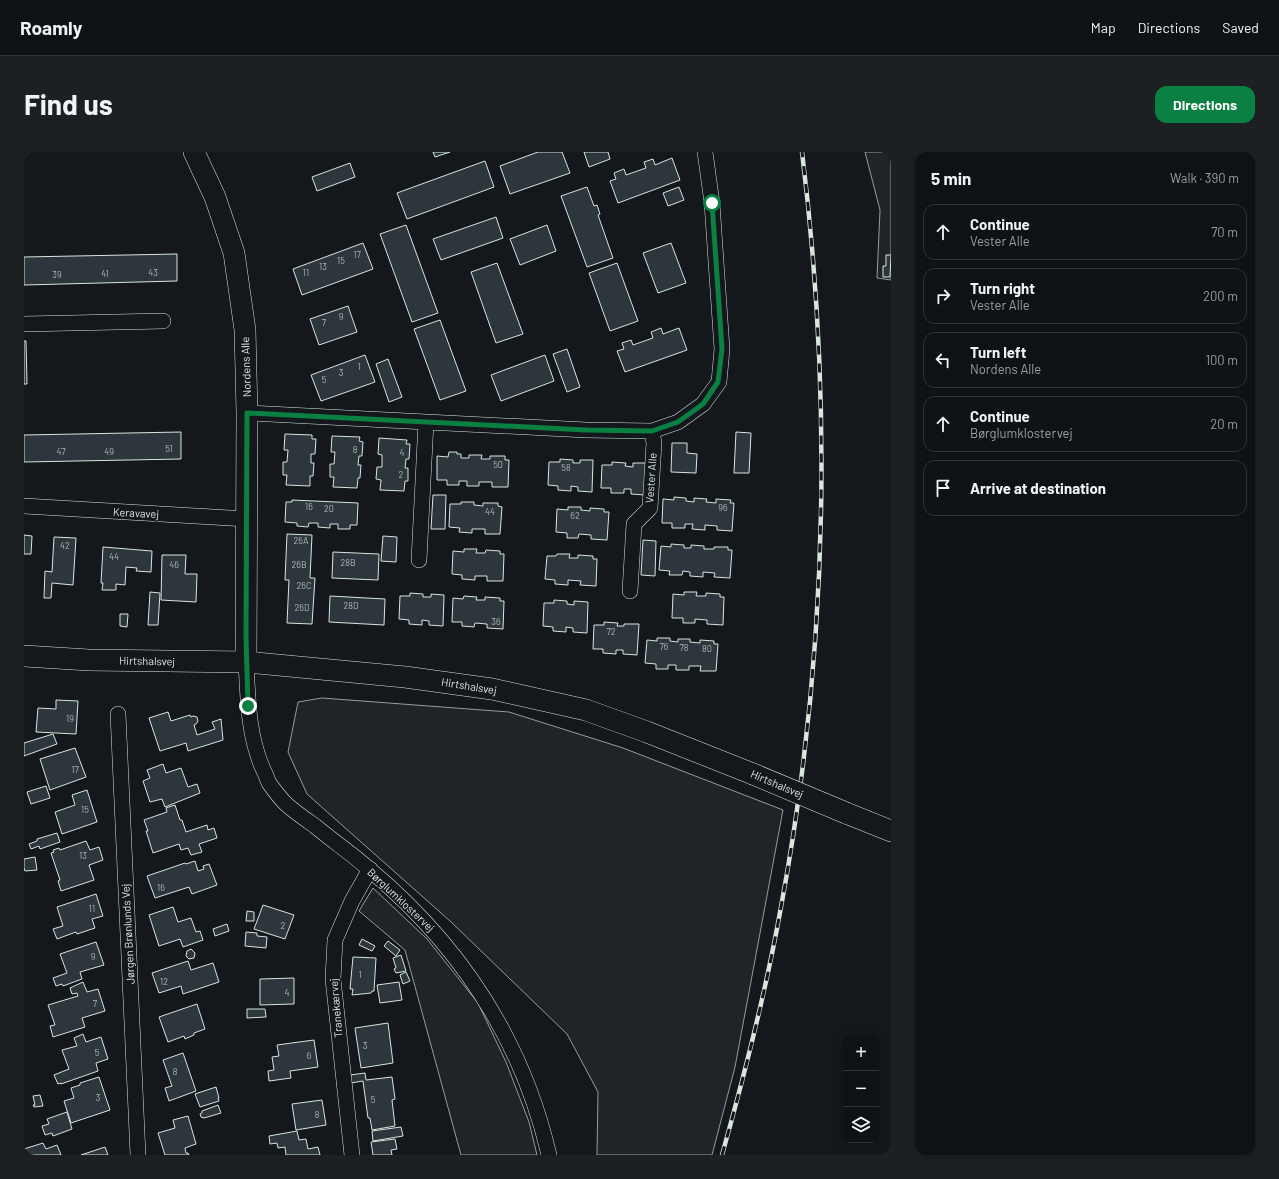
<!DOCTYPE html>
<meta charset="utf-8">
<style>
body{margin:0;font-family:Barlow,sans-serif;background:#1d2022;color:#f1f3f6}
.controls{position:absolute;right:12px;bottom:12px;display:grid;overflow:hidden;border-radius:8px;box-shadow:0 2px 10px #0003}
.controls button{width:36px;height:36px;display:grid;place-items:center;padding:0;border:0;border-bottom:1px solid #2f3234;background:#0f1215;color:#f1f3f6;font:20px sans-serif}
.stop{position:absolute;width:12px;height:12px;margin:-9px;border:3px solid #0b8043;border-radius:50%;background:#fff}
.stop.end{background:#0b8043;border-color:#fff;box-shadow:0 1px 4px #0008}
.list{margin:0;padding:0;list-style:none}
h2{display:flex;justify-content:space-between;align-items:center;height:52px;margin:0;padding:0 16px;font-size:17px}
h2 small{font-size:13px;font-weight:400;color:#9b9ea0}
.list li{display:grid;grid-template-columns:26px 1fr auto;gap:12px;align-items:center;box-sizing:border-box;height:56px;margin:0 8px 8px;padding:0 8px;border:1px solid #2f3234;border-radius:12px}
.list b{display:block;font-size:15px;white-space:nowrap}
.list p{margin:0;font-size:13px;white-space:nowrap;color:#9b9ea0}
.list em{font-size:13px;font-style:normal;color:#9b9ea0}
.icon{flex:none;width:22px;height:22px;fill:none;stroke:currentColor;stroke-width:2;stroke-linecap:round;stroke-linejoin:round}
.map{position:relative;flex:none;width:867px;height:1003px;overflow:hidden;border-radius:12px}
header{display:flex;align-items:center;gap:24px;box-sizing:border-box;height:56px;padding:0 20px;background:#0f1215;border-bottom:1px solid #2f3234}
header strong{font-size:19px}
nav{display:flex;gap:22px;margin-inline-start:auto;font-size:14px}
.intro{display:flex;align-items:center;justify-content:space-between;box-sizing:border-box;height:96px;padding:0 24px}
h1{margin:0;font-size:28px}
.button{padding:10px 18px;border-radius:12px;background:#0b8043;color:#fff;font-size:14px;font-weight:700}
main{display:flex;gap:24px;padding:0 24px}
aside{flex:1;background:#0f1215;border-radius:12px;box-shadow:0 2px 10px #0003}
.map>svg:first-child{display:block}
</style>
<header>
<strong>Roamly</strong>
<nav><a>Map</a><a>Directions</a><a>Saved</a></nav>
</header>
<div class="intro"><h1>Find us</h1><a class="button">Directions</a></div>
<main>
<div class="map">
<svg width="867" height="1003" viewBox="0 0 867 1003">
<rect width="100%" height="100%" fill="#14181c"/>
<!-- green -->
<path fill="#202428" stroke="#939e99" d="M841 0H867V128L853 126 856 58Z
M298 546 485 560 599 596 759 658 711 915 688 1003H573L574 940 543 882 426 769 283 642 264 600 274 550Z
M349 736 403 787 454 851 482 910 505 970 513 1003H437L381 798 335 759Z"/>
<!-- building -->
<path fill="#2c363c" stroke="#d8e6dc" d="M409 0H426L411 5Z
M514 0H538L546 21 486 42 476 14Z
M560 0H584L586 7 565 15Z
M648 6 656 28 594 51 586 29 592 27 590 21 600 17 602 23 622 16 620 10 629 7 631 13Z
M461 9 470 35 383 67 373 41Z
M326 11 331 25 293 39 288 25Z
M563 35 570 54 573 53 576 62 574 63 589 106 563 115 537 44Z
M655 35 660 48 644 54 639 41Z
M472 65 479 86 417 108 409 87Z
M382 73 414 161 388 170 356 82Z
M523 73 532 99 496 113 486 87Z
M339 91 349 117 278 143 269 117Z
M647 91 662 131 634 141 619 101Z
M153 102V129L0 133V105Z
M862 103H867L866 125H859V114H862Z
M473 111 499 182 472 191 447 120Z
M593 111 614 169 586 179 565 121Z
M324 154 333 180 295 193 286 167Z
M416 168 442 239 416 248 390 177Z
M637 176 639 182 655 176 663 198 601 220 593 199 600 197 598 191 607 188 609 193 629 186 627 180Z
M0 189H2L3 232H0Z
M543 197 556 235 543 240 529 202Z
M341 203 351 230 297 249 287 223Z
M521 203 530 229 477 249 467 223Z
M364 207 378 245 365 250 352 212Z
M157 280V307L0 310V283Z
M712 280 727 281 725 321H710Z
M261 282 288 283V287H292L291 302H287V311H290L289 324H286V334L262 333 263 323H259V310H263L264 298H260Z
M308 284 336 285 335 289 339 290 338 304H335L334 313H337L336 326H334L333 336 309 335 310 325H306V312H310L311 300H307Z
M355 286 383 288 382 292H386L385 307H382L381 316H384V329H381L380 339 356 338 357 328 352 327 353 315H358V303L354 302Z
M648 291H663V301L673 302 672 321 647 320Z
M425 300H433V302H437V306H445V303H458L457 307H466V304H481V308H485L484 335H468V330H455V334H443V329H435V333H423V328H413V304L424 305Z
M536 307 549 308V311H556V308H569L568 340 554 339V335L547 334V339L534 338V334L524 333 525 310H536Z
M588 310 602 311 601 314 609 315V311H622L621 343 607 342V337H600V341H587V336H577L578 313H588Z
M409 343H422L421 377H407Z
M650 345 662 346V349L670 350V346L683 347 682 350 692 351V347L707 348 706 351H710L708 379 693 378V374L681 373V378L668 377 669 372H661V376H648V371H638L639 347 650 348Z
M268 348 334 351 333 373H326V377H314V372H306V376L294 375V371H285L284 375 273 374V371L261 370 262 350H268Z
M437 350H450V353L459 354V351H474V354L478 355 476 382H461V377H448V381L435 380 436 376 425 375 426 352H437Z
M544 355H557V358L566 359V356L580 357V360H585L583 388 567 387V383L555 382 554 386H543V381L532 380 533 357 544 358Z
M263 382 288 383 286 426H291L288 472 263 471 265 428H261Z
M0 383 8 384 7 402H0Z
M359 384 373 385 372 410 357 409Z
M30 385 52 386 49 433 28 431 27 446H20L21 419 28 420Z
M619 388 632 389 631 424 617 423Z
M647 392 660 393V396H667V393L680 394V397H690V395H704V398H708L706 426 690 425 691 421 679 420V425L666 424V420L659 419 658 423H645L646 419 635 418 637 394 647 395Z
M79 395 128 399 127 420 112 419 113 416 102 415 101 433 92 432V438H78L79 431H77Z
M440 397H453L452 401H461L462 398 476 399V402H480L479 429H463V424H451V428L438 427V423L428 422 429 399 440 400Z
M309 400 355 402 354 428 308 426Z
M533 402H546L545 406H554V403L569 404V407H573L572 434 556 433 557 429 544 428V433L531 432V428L521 427 523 404H532Z
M138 403H162L161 422H173L172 450 137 448Z
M126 440 136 441 134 473H124Z
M660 440H673L672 444H682V441L696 442V445H700L699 473 683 472V468L671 467V471H659V466H648L649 442 660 443Z
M386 441 399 442V445H407V442L420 443 419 474 405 473V469L398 468V473L385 472V468L375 467 376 444H386Z
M306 444 361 447 360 473 305 470Z
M440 444 453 445 452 448H461V445L476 446V449H480L479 477 463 476V472L451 471 450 475 438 474V470H428L429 446 439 447Z
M530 448 543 449V452L550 453V449L564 450 563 481 549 480V476L542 475V480L529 479V475L519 474 520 451H530Z
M96 462H104L103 475 96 474Z
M580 470 594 471 593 474H600V472H615L613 503 599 502V498H592V502L579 501V497H569L570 473H580Z
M633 486H646V489L654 490V487H666V490L676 491V488L690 489V492H694L692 519H676L677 514H665V518H652V513H644V517H632V512L621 511 623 488 633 489Z
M32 548 54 549 52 582 12 580 14 556 32 557Z
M144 560 147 569 166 563 167 565 169 564 173 565 174 569 172 572 170 573 173 583 191 577 188 570 197 567 199 588 164 599 162 591 136 599 125 566Z
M29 582 33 592 0 604V591Z
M51 596 62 625 26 638 16 607Z
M139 612 142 621 157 616 164 635 173 632 176 641 141 655 138 647 126 650 119 629 126 626 123 618Z
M22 634 26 646 7 652 3 640Z
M63 638 73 670 38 682 31 660 51 653 48 643Z
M151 653 156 668H158L162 680 183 673 184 678 190 676 193 686 175 692 178 700 167 703 164 696 157 698 155 692 129 701 122 679H124L120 668 143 660 142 656Z
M33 681 36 690 16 697 15 694 7 697 5 692 13 689V687Z
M62 689 66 698 75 695 79 708 65 713 70 728 37 739 34 729 36 728 27 701 30 700 29 698 35 696 36 698Z
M11 705 13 718 1 719 0 716V707Z
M171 709 174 719 180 717 179 714 185 712 193 733 168 742 165 735 131 746 123 724 161 711 162 712Z
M72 742 79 764 68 767 71 776 53 782 52 780 33 787 29 777 39 774 33 755Z
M239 753 270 763 261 787 230 777Z
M149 755 154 770 167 766 172 780 176 779 179 788 159 795 156 787 135 794 125 763Z
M223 759 230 760V769H222Z
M203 772 205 779 191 784 189 777Z
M222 780 233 781V784L243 785 242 796 221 794Z
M338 787 351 794 348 799 335 793Z
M364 789 376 798 372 804 360 794Z
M72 790 80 813 56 820 58 827 39 834 38 832 32 834 29 826 43 821 36 802Z
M167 797 171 801 170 806 165 807 162 804 163 799Z
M377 803 382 819 372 821 370 817 372 816 369 806Z
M329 805 352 806 350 839H348L347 841 328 843 329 837H326Z
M164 809 167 818 189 811 195 830 159 842 157 834 135 841 128 821Z
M382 820 386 829 379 832 376 823Z
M270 826V852L236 853V827Z
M59 830 63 840 74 837 81 859 58 866 61 875 29 885 26 874 31 873 24 853 54 844 53 841 48 842 46 836Z
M375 830 378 848 356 851 353 833Z
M173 852 181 877 170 881V883L161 887 160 884 144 890 135 865Z
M223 857H241L242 865 223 866Z
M364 871 369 911 337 916 331 876Z
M59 882 62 890 77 885 84 907 72 911 74 919 37 932V931L34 932 30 923 45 917 38 898 53 894 50 886Z
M290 888 294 915 266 919 267 926 245 929 244 919 250 918 248 905 255 904 253 893Z
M159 901 172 939 145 949 141 936 148 934 139 908Z
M341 921 342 928 368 925 371 947 368 948 371 974 348 978 346 966H344L339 929 327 931 326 923Z
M75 925 86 958 47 971 40 949 50 946 47 936 56 933V931Z
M192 935 195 946H194L195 949 176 955 171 942Z
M16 943 19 954 10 955 9 953H11L9 944Z
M298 948 302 973 272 978 268 952Z
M194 953 197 961 180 966 177 965 176 962 178 961V959Z
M43 960 48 977 29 984 28 981 21 983 18 974 25 972 23 967Z
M164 964 172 992 161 996 162 1001H164L165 1003H141L134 981 151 976 149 968Z
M377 975 379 984 349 989 348 979Z
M273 979 275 988 282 987 284 997 294 995 296 1003H262L261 995 254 996 253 991 246 992 245 984Z
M371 987 373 997 367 998 368 1003H349L347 990Z
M19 991 22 997 33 993 37 1003H1L0 997Z
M81 995 84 1003H57Z"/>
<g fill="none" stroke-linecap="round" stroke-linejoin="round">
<defs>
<path id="street" d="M0 172 139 169
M223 261 562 278 628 279 654 270 679 252 695 230 698 197 688 51 681 0
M0 354 223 367
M395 408 402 270
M606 439 610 372 626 356 630 291 628 279
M222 510C224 547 224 583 239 617 241 621 243 626 245 631 250 638 256 646 262 652 271 660 281 667 291 674 309 689 328 702 345 717 436 793 498 887 525 1003
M94 562 114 1003
M328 1003 309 827 311 788 328 749 346 717"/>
<path id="secondary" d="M170 0 191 45 210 101 221 178 223 261 222 510
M0 504 65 508 222 510 381 525 468 537 562 558 623 580 729 622
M822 661 867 679"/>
</defs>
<!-- street casing -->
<use href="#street" stroke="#d8e6dc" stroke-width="16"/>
<!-- secondary casing -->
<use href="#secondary" stroke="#d8e6dc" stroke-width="22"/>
<!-- street -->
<use href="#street" stroke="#14181c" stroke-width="15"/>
<!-- secondary -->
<use href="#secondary" stroke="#14181c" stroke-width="21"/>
<defs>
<path id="rail" d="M698 1003C721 921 742 839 757 755 803 507 809 251 778 0"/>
</defs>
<!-- rail casing -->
<use href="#rail" stroke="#d8e6dc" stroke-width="4.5"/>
<!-- rail -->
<use href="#rail" stroke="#14181c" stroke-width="3" stroke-dasharray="9" stroke-linecap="butt"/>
<defs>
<path id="secondary-bridge" d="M729 622 822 661"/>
</defs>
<!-- secondary-bridge casing -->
<use href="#secondary-bridge" stroke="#d8e6dc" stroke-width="22" stroke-linecap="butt"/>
<!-- secondary-bridge -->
<use href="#secondary-bridge" stroke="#14181c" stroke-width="21"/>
</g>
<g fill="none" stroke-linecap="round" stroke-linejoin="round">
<!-- route -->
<path stroke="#0b8043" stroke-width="5" d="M224 554 222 484 223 261 562 278 628 279 654 270 679 252 694 230 698 197 688 51"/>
</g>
<g text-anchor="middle" stroke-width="3" stroke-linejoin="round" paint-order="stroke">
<!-- number labels -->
<g font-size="9" fill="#adbab4">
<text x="333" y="106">17</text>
<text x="317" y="112">15</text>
<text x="299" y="118">13</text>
<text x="129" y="124">43</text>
<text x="282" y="124">11</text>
<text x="81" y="125">41</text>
<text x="33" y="126">39</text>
<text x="317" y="168">9</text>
<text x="300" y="174">7</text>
<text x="335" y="218">1</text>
<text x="317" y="224">3</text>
<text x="300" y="231">5</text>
<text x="145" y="300">51</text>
<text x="331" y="301">8</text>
<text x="37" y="303">47</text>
<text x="85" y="303">49</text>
<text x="378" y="304">4</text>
<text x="474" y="316">50</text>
<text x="542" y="319">58</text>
<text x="377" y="326">2</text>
<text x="285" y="358">16</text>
<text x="699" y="359">96</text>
<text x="305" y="360">20</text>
<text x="466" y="363">44</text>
<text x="551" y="367">62</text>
<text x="277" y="392">26A</text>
<text x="41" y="397">42</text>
<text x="90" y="408">44</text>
<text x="324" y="414">28B</text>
<text x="150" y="416">46</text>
<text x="275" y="416">26B</text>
<text x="280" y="437">26C</text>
<text x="327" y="457">28D</text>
<text x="278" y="459">26D</text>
<text x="472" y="473">36</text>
<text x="587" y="483">72</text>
<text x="640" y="498">76</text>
<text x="660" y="499">78</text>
<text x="683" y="500">80</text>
<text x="46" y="570">19</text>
<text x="51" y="621">17</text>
<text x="61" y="661">15</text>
<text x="59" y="707">13</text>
<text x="137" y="739">16</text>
<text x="68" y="760">11</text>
<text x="259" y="777">2</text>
<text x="69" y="808">9</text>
<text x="336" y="826">1</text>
<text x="140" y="833">12</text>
<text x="263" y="844">4</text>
<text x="71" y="855">7</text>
<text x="341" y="897">3</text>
<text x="73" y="904">5</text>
<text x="285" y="907">6</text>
<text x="151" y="923">8</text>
<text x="74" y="949">3</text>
<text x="349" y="951">5</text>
<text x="293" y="966">8</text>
</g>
<!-- street labels -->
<g font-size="11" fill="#d8e6dc" stroke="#14181c">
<text transform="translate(222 215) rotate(-92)" y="4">Nordens Alle</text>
<text transform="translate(627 326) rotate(-86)" y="4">Vester Alle</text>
<text transform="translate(112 361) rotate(3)" y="4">Keravavej</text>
<text transform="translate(123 509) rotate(1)" y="4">Hirtshalsvej</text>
<text transform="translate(445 534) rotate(9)" y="4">Hirtshalsvej</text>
<text transform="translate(753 632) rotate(23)" y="4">Hirtshalsvej</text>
<text transform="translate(377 748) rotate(43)" y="4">Børglumklostervej</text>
<text transform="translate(104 782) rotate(-93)" y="4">Jørgen Brønlunds Vej</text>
<text transform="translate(312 856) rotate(-95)" y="4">Tranekærvej</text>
</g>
</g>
</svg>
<div class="controls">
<button>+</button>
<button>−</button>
<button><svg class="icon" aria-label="layers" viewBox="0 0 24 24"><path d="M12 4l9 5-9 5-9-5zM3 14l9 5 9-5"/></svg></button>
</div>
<div class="stop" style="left:688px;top:51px"></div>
<div class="stop end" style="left:224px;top:554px"></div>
</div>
<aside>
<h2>5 min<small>Walk · 390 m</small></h2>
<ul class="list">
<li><svg class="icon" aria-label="ahead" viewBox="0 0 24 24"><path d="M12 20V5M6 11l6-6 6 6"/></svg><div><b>Continue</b><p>Vester Alle</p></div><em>70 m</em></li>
<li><svg class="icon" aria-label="right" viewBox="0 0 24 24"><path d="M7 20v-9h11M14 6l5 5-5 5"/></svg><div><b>Turn right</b><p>Vester Alle</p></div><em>200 m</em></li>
<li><svg class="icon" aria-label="left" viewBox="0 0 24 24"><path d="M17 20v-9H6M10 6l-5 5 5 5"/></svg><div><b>Turn left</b><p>Nordens Alle</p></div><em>100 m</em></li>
<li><svg class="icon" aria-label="ahead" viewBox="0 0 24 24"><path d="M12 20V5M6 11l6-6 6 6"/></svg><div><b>Continue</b><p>Børglumklostervej</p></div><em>20 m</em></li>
<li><svg class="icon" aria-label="arrive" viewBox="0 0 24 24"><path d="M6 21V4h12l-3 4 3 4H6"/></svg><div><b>Arrive at destination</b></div></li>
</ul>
</aside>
</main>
